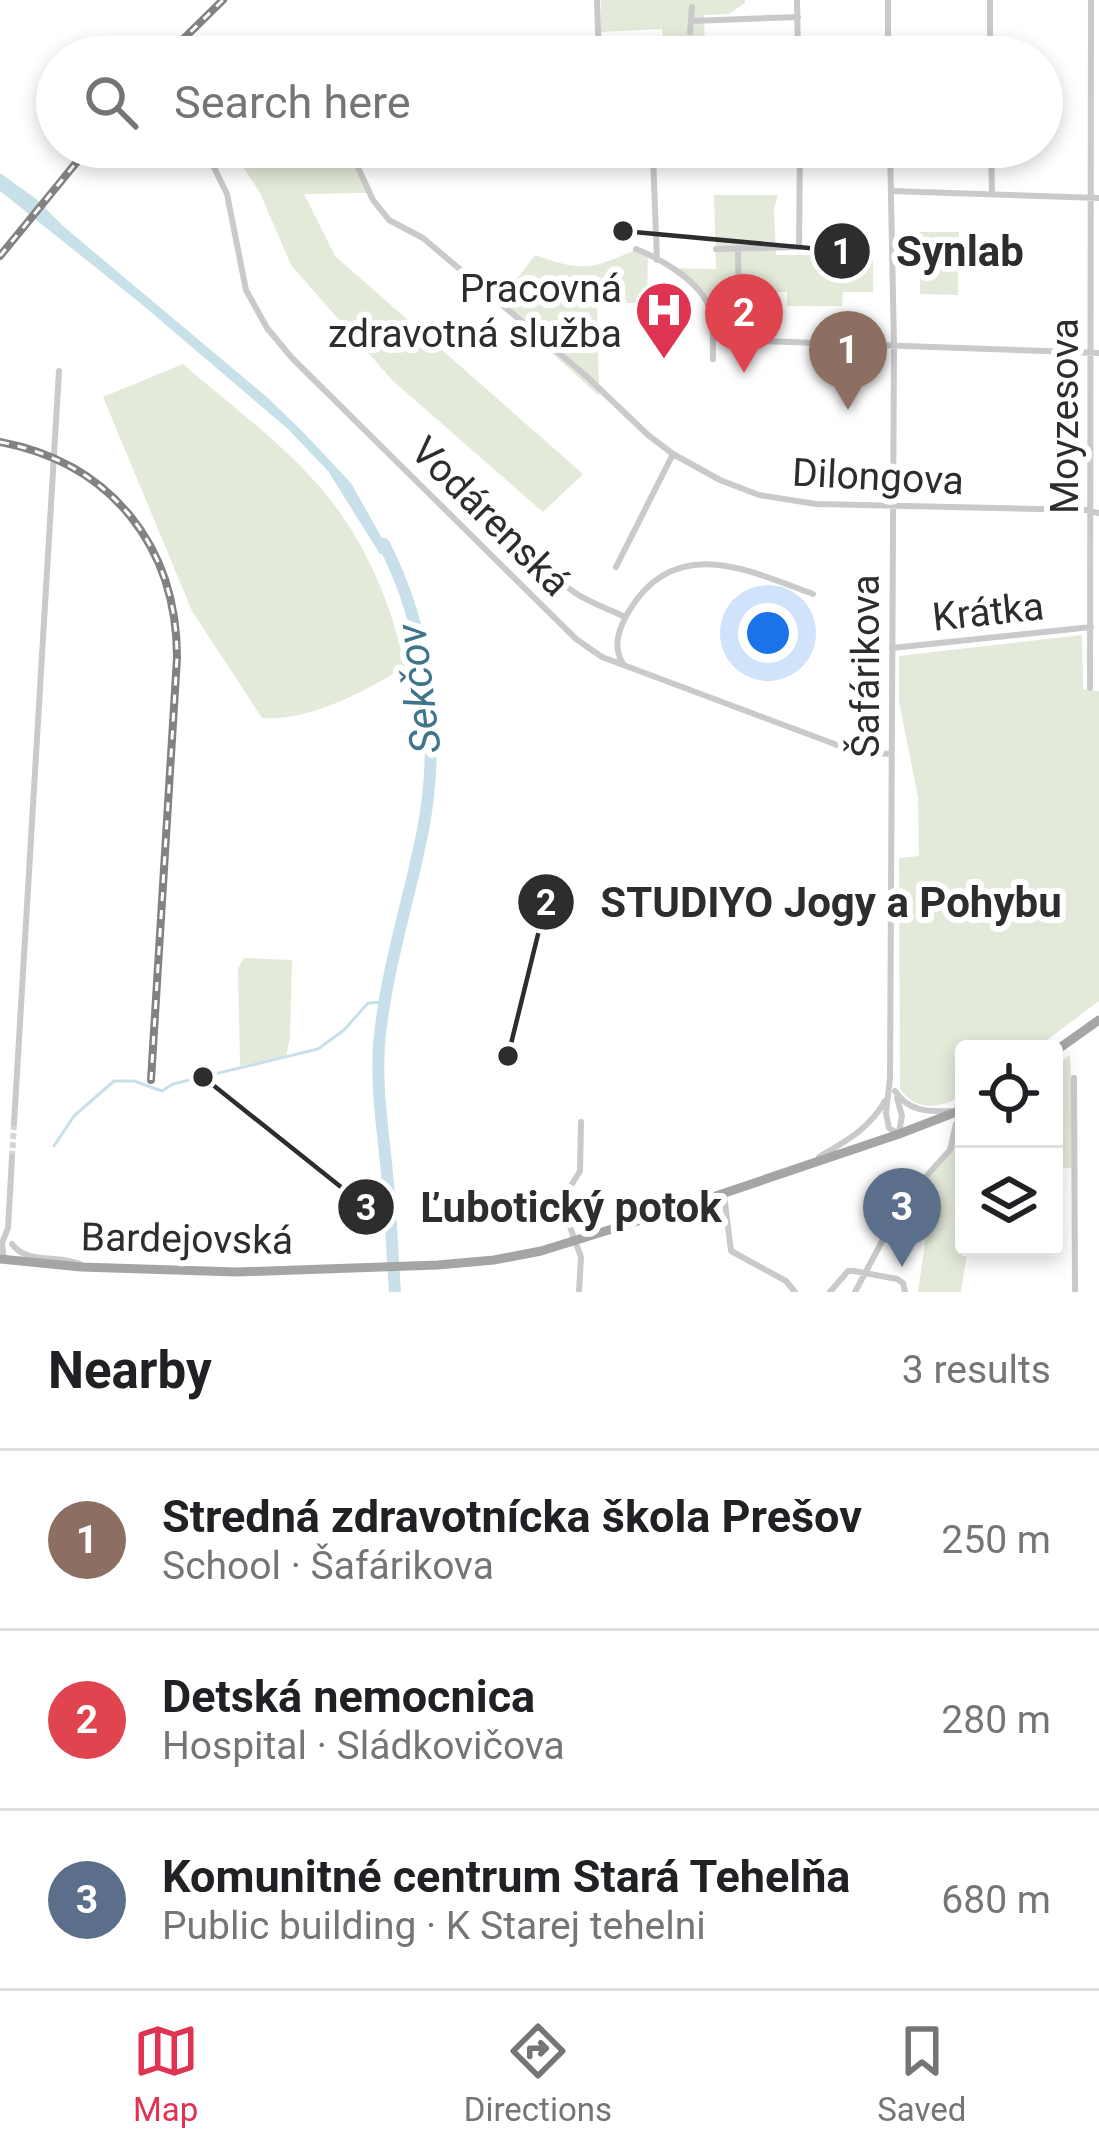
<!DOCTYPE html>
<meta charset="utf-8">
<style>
body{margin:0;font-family:Roboto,sans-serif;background:#f2f2f2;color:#202124}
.controls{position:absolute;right:36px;bottom:36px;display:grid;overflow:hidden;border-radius:12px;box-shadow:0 6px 18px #0003}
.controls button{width:108px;height:108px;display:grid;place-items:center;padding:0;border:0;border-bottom:3px solid #e0e0e0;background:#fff;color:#202124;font:60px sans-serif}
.you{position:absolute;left:768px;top:633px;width:42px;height:42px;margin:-30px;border:9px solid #fff;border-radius:50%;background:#1a73e8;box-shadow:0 0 0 18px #1a73e833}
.badge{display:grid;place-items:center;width:78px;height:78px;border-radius:50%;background:#df3352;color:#fff;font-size:39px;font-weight:700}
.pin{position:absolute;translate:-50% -99px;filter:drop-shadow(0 3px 6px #0008)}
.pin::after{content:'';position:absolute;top:63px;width:42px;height:36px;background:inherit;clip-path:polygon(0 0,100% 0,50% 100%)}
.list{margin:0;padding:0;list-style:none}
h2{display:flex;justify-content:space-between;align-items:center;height:156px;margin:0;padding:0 48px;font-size:51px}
h2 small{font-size:39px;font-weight:400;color:#757577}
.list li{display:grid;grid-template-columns:78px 1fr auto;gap:36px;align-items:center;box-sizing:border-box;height:180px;padding:0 48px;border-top:3px solid #e0e0e0}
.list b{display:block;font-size:45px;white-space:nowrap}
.list p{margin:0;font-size:39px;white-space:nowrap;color:#757577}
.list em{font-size:39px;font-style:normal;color:#757577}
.icon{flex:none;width:66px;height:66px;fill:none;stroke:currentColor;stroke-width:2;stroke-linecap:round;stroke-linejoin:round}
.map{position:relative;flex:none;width:1099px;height:1292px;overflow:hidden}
.search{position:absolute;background:#fff;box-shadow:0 6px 18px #0003;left:36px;right:36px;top:36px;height:132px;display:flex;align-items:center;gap:30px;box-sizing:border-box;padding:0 42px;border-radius:66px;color:#757577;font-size:45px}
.sheet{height:696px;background:#fff}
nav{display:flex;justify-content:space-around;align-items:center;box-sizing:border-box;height:168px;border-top:3px solid #e0e0e0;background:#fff;font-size:33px;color:#757577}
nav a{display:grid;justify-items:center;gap:6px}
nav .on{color:#df3352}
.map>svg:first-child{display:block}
</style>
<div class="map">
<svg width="1099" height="1292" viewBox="0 0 1099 1292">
<rect width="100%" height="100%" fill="#fff"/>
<!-- green -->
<path fill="#e4eada" d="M601 0H745V3L729 14 704 15 705 57H664L662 29 601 32Z
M230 147H305L353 160 368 193 304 194 335 256 583 474 543 512 392 380 291 265 260 193Z
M714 195H778L774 209 776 255H873V292H843L842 306H787V292H760L758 322 740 319 739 340 712 339C712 298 699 292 668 268L716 269Z
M920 232H959L958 295 920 294Z
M637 249 648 254 647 304 597 301 599 396 498 304 535 255C583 272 590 270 637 249Z
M183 364C238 412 304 458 345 520 375 565 394 615 405 667 365 691 309 722 262 718L192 611 103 397Z
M1082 635 1083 689 1099 691V1001L1035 1049H964V1095C942 1108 917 1113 900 1089L899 858 919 856 918 797 899 702V656Z
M244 958 292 960 290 1037 286 1057 240 1066 238 968Z
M1070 1055 1075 1169 1054 1166V1067Z
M964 1124V1247H968L961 1292H918L929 1215 907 1201 942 1163Z"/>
<!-- water -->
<path fill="#c7e0ea" d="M0 173 35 198 63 226 268 398 303 432 351 483 392 556 380 554 328 471 288 429 139 302 0 191Z"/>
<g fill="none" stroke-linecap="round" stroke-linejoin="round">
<!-- stream -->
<path stroke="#c7e0ea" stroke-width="3" d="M54 1146 74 1116 114 1081H134L162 1091 173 1084 318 1049 344 1030 368 1003 386 1002"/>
<!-- river -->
<path stroke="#c7e0ea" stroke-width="12" d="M384 544C428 631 441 733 423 830 409 901 385 973 379 1045 376 1087 383 1131 387 1173 391 1213 392 1252 395 1292"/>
<!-- minor-tunnel -->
<path stroke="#d5d5d5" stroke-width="6" stroke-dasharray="6 3" stroke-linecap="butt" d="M719 340H729
M12 1157 14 1123"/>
<!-- minor -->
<path stroke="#cacaca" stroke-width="6" d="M597 0 599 57
M797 0 798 57
M888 0V57
M990 0V57
M692 21 798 17
M690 32 692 7
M204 147 227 194 246 290 267 328 292 358 576 639 602 657 856 752 891 754
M646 147 653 157 657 260
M890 147 894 346 890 1078 886 1113 889 1128 899 1134
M991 147 992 194
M354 159 373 200 389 220 423 238 585 375 648 435 673 454 720 480 759 495 816 504 1086 510 1099 513
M891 191 1099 198
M738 248 739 340
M636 249C661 259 702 282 710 310 715 324 712 343 713 359
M716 249 799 247 800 147
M734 340 1099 353
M548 567C572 598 591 601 625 617
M616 567 673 454
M892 648 1091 627
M623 664C612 646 619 628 629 611 675 534 748 570 813 594
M1090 688 1091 0
M1074 1078 1075 1292
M895 1091C908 1111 927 1112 950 1111
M897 1098 902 1116 899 1132
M14 1123 59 371
M819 1157C846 1141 869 1129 885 1101
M724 1194 731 1251 786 1281 795 1292
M12 1244C27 1265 60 1254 82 1265
M4 1260 2 1243 8 1228 12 1157
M579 1292 581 1257 561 1202 580 1171 581 1122
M830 1292 848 1271H854L897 1279 903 1283 905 1292
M855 1292 903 1202 950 1150 956 1124"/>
<!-- major -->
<path stroke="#a5a5a5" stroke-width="9" d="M1054 1052 1099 1020
M0 1259 81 1267 237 1272 438 1265 494 1260 541 1251 683 1207 899 1134 964 1109"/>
<defs>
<path id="rail" d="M165 57 223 0
M0 256 89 147
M0 442C111 463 177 546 177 658L151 1080"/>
</defs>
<!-- rail casing -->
<use href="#rail" stroke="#828282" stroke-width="8"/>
<!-- rail -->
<use href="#rail" stroke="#fff" stroke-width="3" stroke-dasharray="9" stroke-linecap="butt"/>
</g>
<!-- icons -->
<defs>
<symbol id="hospital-pin" viewBox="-11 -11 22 30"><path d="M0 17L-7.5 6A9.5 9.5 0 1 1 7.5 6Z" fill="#df3352" stroke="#fff"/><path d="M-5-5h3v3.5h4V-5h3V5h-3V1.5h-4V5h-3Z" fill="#fff"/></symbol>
</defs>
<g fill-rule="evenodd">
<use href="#hospital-pin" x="631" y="277" width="66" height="90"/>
</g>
<g text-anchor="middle" stroke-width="12" stroke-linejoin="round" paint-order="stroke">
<!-- poi labels -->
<g font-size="39" fill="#2d2d2d" stroke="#fff" text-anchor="end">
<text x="622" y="302">Pracovná<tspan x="622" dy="45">zdravotná služba</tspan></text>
</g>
<!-- street labels -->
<g font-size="39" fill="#2d2d2d" stroke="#fff">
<text transform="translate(1064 416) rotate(-90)" y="14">Moyzesova</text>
<text transform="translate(878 476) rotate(3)" y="14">Dilongova</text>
<text transform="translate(491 516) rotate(45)" y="14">Vodárenská</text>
<text transform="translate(988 611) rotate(-6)" y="14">Krátka</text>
<text transform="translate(865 666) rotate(-90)" y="14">Šafárikova</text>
<text transform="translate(187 1238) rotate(1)" y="14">Bardejovská</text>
</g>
<!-- water labels -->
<g font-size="42" font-style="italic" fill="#3e758b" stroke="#fff">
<text transform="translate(418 689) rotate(-97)" y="15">Sekčov</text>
</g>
</g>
<!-- callouts -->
<path fill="none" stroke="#2d2d2d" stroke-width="4.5" d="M623 231L842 251M508 1056L546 902M203 1077L366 1207"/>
<g fill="#2d2d2d" stroke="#fff" stroke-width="4.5">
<circle cx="623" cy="231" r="12"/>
<circle cx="508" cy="1056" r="12"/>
<circle cx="203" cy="1077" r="12"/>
<circle cx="842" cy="251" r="30"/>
<circle cx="546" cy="902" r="30"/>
<circle cx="366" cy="1207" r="30"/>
</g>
<g font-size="36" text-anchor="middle" font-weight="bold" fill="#fff">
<text x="842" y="264">1</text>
<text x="546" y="915">2</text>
<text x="366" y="1220">3</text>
</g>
<g font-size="42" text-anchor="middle" font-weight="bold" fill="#2d2d2d" stroke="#fff" stroke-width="12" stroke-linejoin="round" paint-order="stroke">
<text x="960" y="266">Synlab</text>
<text x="831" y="917">STUDIYO Jogy a Pohybu</text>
<text x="571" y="1222">Ľubotický potok</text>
</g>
</svg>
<div class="controls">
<button><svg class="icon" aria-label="locate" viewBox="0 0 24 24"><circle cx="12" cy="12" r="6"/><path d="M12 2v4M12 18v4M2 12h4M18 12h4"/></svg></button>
<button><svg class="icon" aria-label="layers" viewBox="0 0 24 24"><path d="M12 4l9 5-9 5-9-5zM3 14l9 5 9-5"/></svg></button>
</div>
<div class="you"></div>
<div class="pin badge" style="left:848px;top:410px;background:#8d6e63">1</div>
<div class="pin badge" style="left:744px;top:373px;background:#e0444e">2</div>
<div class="pin badge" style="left:902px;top:1267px;background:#5c6f8a">3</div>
<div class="search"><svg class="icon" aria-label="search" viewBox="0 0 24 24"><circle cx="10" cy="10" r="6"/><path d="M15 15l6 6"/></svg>Search here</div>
</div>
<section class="sheet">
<h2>Nearby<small>3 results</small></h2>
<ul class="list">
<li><span class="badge" style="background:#8d6e63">1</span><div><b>Stredná zdravotnícka škola Prešov</b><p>School · Šafárikova</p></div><em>250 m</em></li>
<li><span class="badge" style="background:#e0444e">2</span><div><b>Detská nemocnica</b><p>Hospital · Sládkovičova</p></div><em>280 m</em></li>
<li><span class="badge" style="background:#5c6f8a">3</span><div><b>Komunitné centrum Stará Tehelňa</b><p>Public building · K Starej tehelni</p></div><em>680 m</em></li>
</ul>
</section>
<nav>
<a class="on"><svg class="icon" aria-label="map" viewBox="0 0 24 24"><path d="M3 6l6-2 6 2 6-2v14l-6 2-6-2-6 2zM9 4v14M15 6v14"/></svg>Map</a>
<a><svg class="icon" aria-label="directions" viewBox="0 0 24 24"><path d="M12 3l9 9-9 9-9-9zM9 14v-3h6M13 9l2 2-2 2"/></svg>Directions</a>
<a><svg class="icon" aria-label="saved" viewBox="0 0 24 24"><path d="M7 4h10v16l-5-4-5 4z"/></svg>Saved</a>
</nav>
